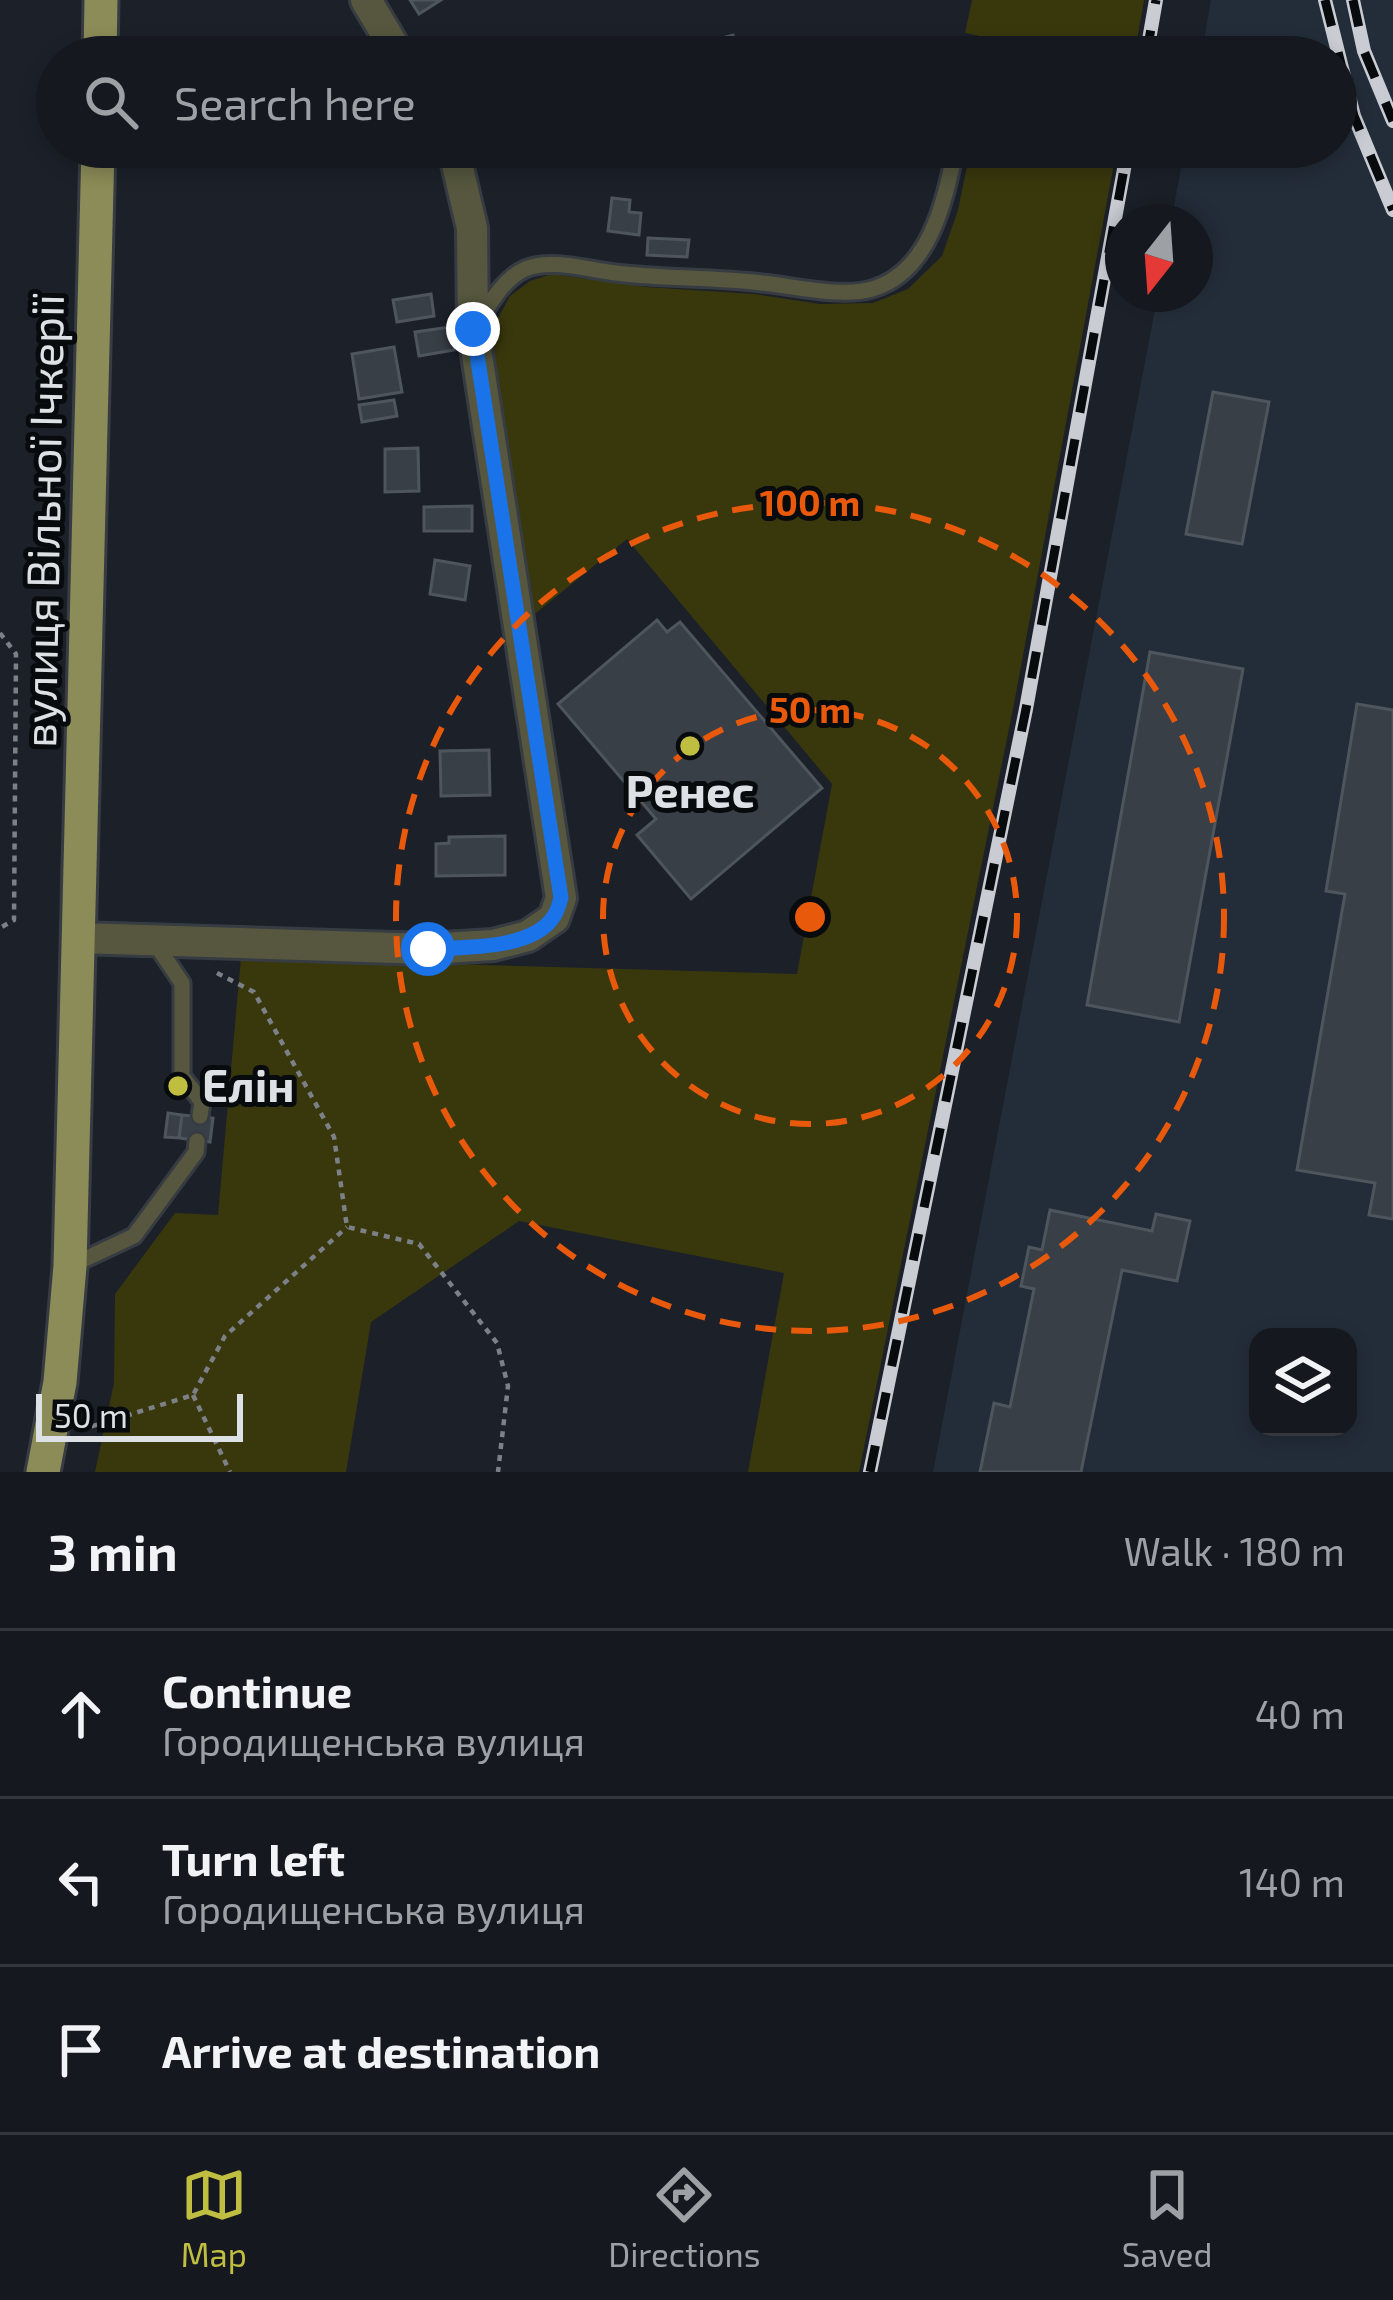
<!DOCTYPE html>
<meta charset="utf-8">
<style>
body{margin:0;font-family:"Exo 2",sans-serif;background:#1e2228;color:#f1f3f6}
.controls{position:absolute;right:36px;bottom:36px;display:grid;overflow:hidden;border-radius:24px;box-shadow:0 6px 18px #0003}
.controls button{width:108px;height:108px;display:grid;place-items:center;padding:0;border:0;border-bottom:3px solid #34383d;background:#15191f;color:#f1f3f6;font:60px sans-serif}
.compass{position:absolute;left:1105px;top:204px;width:108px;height:108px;border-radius:50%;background:#15191f;box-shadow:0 6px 18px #0003;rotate:197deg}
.scale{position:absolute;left:36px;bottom:30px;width:207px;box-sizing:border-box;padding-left:12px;border:6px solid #dde1e6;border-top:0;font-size:33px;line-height:42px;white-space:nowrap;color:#dde1e6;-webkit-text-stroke:9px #080b0e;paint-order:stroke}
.stop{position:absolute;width:36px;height:36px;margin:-27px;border:9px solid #1a73e8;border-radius:50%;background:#fff}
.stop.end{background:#1a73e8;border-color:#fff;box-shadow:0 3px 12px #0008}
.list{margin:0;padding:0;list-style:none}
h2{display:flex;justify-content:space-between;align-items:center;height:156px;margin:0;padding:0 48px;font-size:51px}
h2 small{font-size:39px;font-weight:400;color:#9da0a4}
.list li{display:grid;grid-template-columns:78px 1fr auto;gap:36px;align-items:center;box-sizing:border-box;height:168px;padding:0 48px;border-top:3px solid #34383d}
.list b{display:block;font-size:45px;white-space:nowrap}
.list p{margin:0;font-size:39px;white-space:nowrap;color:#9da0a4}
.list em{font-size:39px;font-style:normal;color:#9da0a4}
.icon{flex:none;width:66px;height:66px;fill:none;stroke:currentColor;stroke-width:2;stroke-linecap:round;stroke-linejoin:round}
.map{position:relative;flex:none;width:1393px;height:1472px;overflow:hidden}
.search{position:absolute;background:#15191f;box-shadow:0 6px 18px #0003;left:36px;right:36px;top:36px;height:132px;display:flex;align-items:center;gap:30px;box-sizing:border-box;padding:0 42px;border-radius:66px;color:#9da0a4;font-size:45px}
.sheet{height:660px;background:#15191f}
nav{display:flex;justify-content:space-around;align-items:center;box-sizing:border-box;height:168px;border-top:3px solid #34383d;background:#15191f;font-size:33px;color:#9da0a4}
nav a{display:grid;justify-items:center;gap:6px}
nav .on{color:#c0be41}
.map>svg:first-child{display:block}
</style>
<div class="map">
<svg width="1393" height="1472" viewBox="0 0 1393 1472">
<rect width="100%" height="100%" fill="#1c2129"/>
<!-- built -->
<path fill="#232d39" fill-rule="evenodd" d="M1211 0H1393V1472H933L1158 294H1195V222H1171L1185 147H1336V57H1201ZM1258 1337H1348V1427H1258Z"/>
<!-- green -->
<path fill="#39380d" d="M972 0H1144L1134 57H991L995 39 965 33Z
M971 147H1117L1014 704 859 1472H748L784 1273 519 1221 371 1322 346 1472H95L114 1383 115 1294 175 1213 218 1215 241 958 797 974 832 784 627 539 531 617 488 336 510 296 530 281 552 274 646 287 754 294 820 304 873 303 908 289 942 256 958 210Z"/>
<!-- building -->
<path fill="#393f47" stroke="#4e555d" stroke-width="3" d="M410 0H441L419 14Z
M733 35 739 57H687L684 48Z
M612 198 630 200 629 212 641 213 639 235 608 231Z
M648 238 689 240 687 257 647 255Z
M431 294 434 316 397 322 393 300Z
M450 327 454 350 419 356 415 332Z
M394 347 402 392 359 399 352 354Z
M1213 392 1269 402 1242 544 1186 534Z
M394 400 397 416 362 422 359 405Z
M418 448 419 491 385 492V449Z
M472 506V531H424V507Z
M435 560 470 566 465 600 430 594Z
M657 620 667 632 680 622 822 788 691 899 637 835 656 819 558 704Z
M1150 652 1243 669 1179 1022 1087 1005Z
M1357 704 1393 710V1219L1369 1215 1375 1183 1297 1170 1345 894 1326 891Z
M489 750 490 795 441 796 440 751Z
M505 836V875L436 876V844L449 843V837Z
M168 1113 182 1115 179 1138 165 1137Z
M182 1115 213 1118 210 1142 179 1138Z
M1050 1210 1152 1231 1156 1214 1190 1221 1177 1281 1122 1270 1081 1472H980L994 1403 1010 1407 1034 1289 1021 1286 1029 1247 1042 1250Z"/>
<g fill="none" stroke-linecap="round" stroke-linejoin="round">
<defs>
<path id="service" d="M477 324C489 305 503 279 525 269 551 258 588 270 616 273 664 279 714 277 762 283 793 286 842 298 872 289 931 272 945 199 956 147
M155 943 182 983V1076L202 1102 200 1116
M70 1266 134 1236 196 1152 197 1141"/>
<path id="minor" d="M366 0 400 57
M79 938 428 949 493 945 528 936 554 918 561 898 473 329 472 228 453 147"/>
<path id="primary" d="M100 57 101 0
M43 1472 60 1382 70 1266 98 147"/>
</defs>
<!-- service casing -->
<use href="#service" stroke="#373c43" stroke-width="21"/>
<!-- minor casing -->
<use href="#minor" stroke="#373c43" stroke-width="36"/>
<!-- primary casing -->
<use href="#primary" stroke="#373c43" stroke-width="39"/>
<!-- path -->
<path stroke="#7c8087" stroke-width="4.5" stroke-dasharray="6 6" stroke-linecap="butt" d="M0 633 16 654 14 920 0 928
M217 973 254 992 334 1137 347 1227 419 1244 497 1343 508 1386 498 1472
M193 1395 230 1472
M80 1430 193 1395 225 1336 347 1227"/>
<!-- service -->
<use href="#service" stroke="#56573e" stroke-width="15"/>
<!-- minor -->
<use href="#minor" stroke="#56573e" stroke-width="30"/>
<!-- primary -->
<use href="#primary" stroke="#8c8c58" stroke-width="33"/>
<defs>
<path id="rail" d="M1325 0 1354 116 1393 210
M1353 0 1364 51 1393 121
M1146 57 1156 0
M870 1472 1026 709 1128 147"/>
</defs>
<!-- rail casing -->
<use href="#rail" stroke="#c9cdd3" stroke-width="14"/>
<!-- rail -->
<use href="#rail" stroke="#080b0e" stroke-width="9" stroke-dasharray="27" stroke-linecap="butt"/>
</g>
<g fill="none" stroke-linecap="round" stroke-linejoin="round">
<!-- route -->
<path stroke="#1a73e8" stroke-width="15" d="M428 949C464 947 533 950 554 916 558 910 559 904 561 898L473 329"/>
</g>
<!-- distance rings -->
<g fill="none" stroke="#e8590c" stroke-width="6" stroke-dasharray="21 15">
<circle cx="810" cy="917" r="207"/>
<circle cx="810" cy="917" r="414"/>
</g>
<!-- markers -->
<g fill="#c0be41" stroke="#080b0e" stroke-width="4.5">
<circle cx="690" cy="746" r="12"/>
<circle cx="178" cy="1086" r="12"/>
</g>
<g text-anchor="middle" stroke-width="10" stroke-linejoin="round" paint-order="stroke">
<!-- street labels -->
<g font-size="45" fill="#dde1e6" stroke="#080b0e">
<text transform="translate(44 521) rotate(-89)" y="16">вулиця Вільної Ічкерії</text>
</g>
<!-- poi labels -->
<g font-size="45" font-weight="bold" fill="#dde1e6" stroke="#080b0e">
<text x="690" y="808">Ренес</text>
<text x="202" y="1102" text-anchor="start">Елін</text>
</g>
</g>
<circle cx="810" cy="917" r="18" fill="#e8590c" stroke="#080b0e" stroke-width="6"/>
<g font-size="36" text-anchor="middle" font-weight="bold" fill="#e8590c" stroke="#080b0e" stroke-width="10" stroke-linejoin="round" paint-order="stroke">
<text x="810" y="516">100 m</text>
<text x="810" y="723">50 m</text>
</g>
</svg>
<div class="controls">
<button><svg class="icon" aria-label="layers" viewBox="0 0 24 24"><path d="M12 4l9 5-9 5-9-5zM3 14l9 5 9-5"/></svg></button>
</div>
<svg class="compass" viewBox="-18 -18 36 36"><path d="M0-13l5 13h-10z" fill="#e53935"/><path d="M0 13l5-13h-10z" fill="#9da0a4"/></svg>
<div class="scale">50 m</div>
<div class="stop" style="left:428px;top:949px"></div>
<div class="stop end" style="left:473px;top:329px"></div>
<div class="search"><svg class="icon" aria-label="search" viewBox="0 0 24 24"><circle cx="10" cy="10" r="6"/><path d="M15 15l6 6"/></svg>Search here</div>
</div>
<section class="sheet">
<h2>3 min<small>Walk · 180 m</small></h2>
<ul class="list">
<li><svg class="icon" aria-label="ahead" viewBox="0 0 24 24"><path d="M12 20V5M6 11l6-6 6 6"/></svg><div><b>Continue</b><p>Городищенська вулиця</p></div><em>40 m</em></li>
<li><svg class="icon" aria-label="left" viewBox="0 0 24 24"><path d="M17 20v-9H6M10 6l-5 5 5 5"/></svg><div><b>Turn left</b><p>Городищенська вулиця</p></div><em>140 m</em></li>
<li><svg class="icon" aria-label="arrive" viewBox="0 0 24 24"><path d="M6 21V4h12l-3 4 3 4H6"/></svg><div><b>Arrive at destination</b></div></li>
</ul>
</section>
<nav>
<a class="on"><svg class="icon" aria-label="map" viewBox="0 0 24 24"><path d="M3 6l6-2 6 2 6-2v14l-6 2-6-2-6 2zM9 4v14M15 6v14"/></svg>Map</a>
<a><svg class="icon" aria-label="directions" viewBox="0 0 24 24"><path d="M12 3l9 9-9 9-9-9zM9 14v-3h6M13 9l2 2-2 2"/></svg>Directions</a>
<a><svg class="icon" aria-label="saved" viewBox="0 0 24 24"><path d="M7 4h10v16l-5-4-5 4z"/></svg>Saved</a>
</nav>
